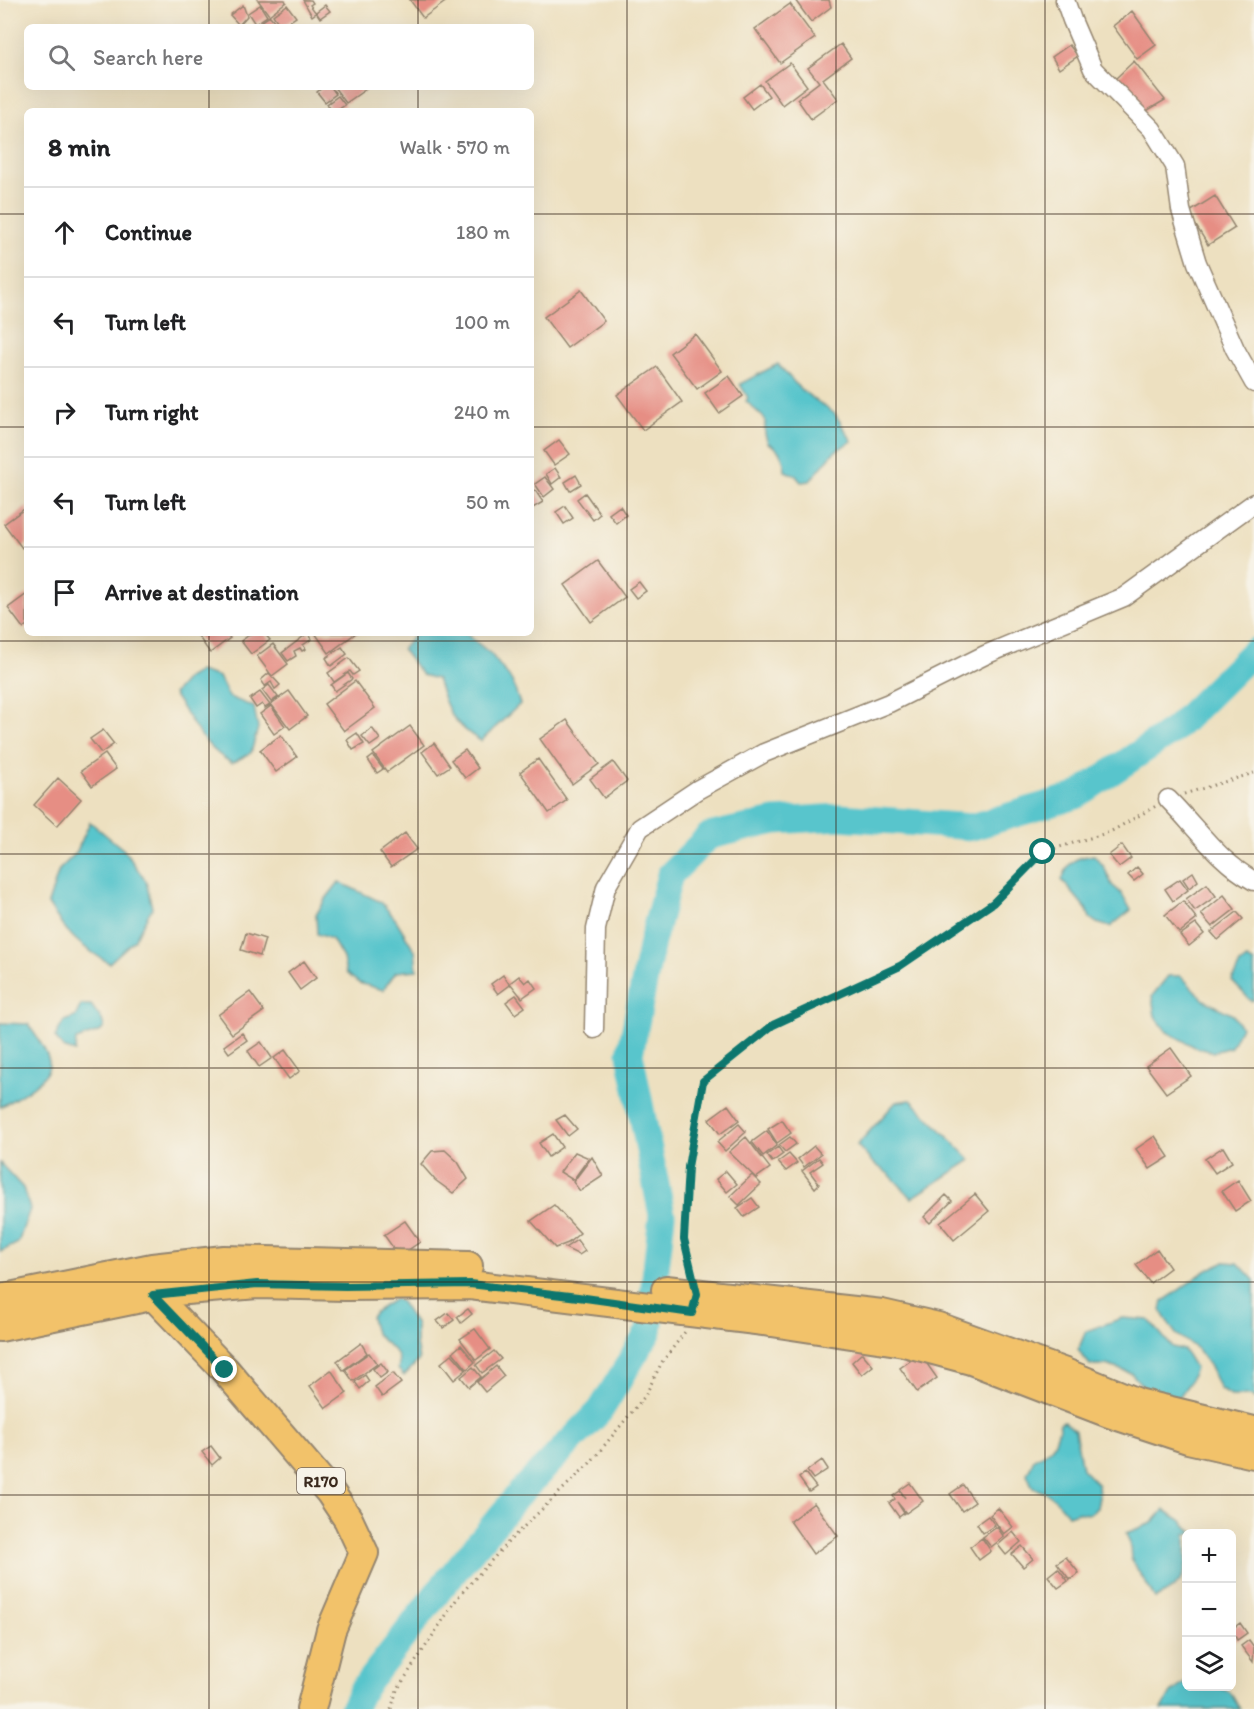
<!DOCTYPE html>
<meta charset="utf-8">
<style>
body{margin:0;font-family:Itim,sans-serif;background:#f6f6f6;color:#202124}
.controls{position:absolute;right:18px;bottom:18px;display:grid;overflow:hidden;border-radius:9px;box-shadow:0 6px 24px #0002}
.controls button{width:54px;height:54px;display:grid;place-items:center;padding:0;border:0;border-bottom:2px solid #e0e0e0;background:#fff;color:#202124;font:30px sans-serif}
.stop{position:absolute;width:18px;height:18px;margin:-14px;border:4px solid #0f766e;border-radius:50%;background:#fff}
.stop.end{background:#0f766e;border-color:#fff;box-shadow:0 2px 6px #0008}
.list{margin:0;padding:0;list-style:none}
h2{display:flex;justify-content:space-between;align-items:center;height:78px;margin:0;padding:0 24px;font-size:26px}
h2 small{font-size:20px;font-weight:400;color:#757577}
.list li{display:grid;grid-template-columns:39px 1fr auto;gap:18px;align-items:center;box-sizing:border-box;height:90px;padding:0 24px;border-top:2px solid #e0e0e0}
.list b{display:block;font-size:22px;white-space:nowrap}
.list em{font-size:20px;font-style:normal;color:#757577}
.icon{flex:none;width:33px;height:33px;fill:none;stroke:currentColor;stroke-width:2;stroke-linecap:round;stroke-linejoin:round}
.map{position:relative;flex:none;width:1254px;height:1709px;overflow:hidden}
.search{position:absolute;background:#fff;box-shadow:0 6px 24px #0002;left:24px;top:24px;width:510px;height:66px;display:flex;align-items:center;gap:15px;box-sizing:border-box;padding:0 21px;border-radius:9px;color:#757577;font-size:22px}
.panel{position:absolute;background:#fff;box-shadow:0 6px 24px #0002;left:24px;top:108px;width:510px;height:528px;border-radius:9px}
.map>svg:first-child{display:block}
</style>
<div class="map">
<svg width="1254" height="1709" viewBox="0 0 1254 1709">
<rect width="100%" height="100%" fill="#f7f3e8"/>
<filter id="ink" filterUnits="userSpaceOnUse"><feTurbulence type="fractalNoise" baseFrequency=".0167" numOctaves="2"/><feDisplacementMap in="SourceGraphic" scale="12" xChannelSelector="R" yChannelSelector="G"/><feConvolveMatrix kernelMatrix="1 2 1 2 8 2 1 2 1" color-interpolation-filters="sRGB"/></filter>
<filter id="wash" filterUnits="userSpaceOnUse"><feTurbulence type="fractalNoise" baseFrequency=".008" numOctaves="4" result="noise"/><feDisplacementMap in="SourceGraphic" scale="24" xChannelSelector="R" yChannelSelector="G"/><feGaussianBlur stdDeviation="1.35" result="paint"/><feColorMatrix in="noise" values="0 0 0 0 0 0 0 0 0 0 0 0 0 0 0 0 0 1.4 0 .05"/><feComposite in="paint" operator="in"/></filter>
<g filter="url(#wash)">
<rect width="100%" height="100%" fill="#ede0c0"/>
<!-- water -->
<path fill="#58c5cc" stroke="#4a7875" stroke-width="1.5" d="M778 364 800 389 835 414 852 441 834 452 810 481 801 482 795 475 785 471C784 457 780 449 768 443L765 434V419L746 401 748 398 740 384Z
M416 633H465L491 654 512 681 520 704 481 741C452 724 447 710 437 679L422 675 402 649Z
M199 671 219 677 229 697 254 707 258 728 251 753 232 763C203 748 191 719 173 694L187 678Z
M90 822 124 850 146 881 152 908 134 940 109 963C78 945 67 934 48 904L59 870 76 853Z
M1094 855 1104 867 1112 885 1122 894 1131 910 1110 927 1097 923 1090 918 1087 910 1062 880C1069 861 1073 858 1094 855Z
M339 882 381 902 396 920 415 951 417 970 396 972 383 990 359 983 346 973 343 958 332 939 317 934 316 915 325 900Z
M1247 959 1254 963V1000L1251 1001 1232 981 1240 964Z
M1168 976H1181L1204 1000 1233 1015 1241 1027 1231 1047 1213 1052 1195 1047 1167 1032 1155 1016 1152 996Z
M81 1005H91L102 1020 104 1027 101 1031 76 1040 75 1052 63 1048 55 1037 64 1021 75 1017Z
M0 1023 28 1024C35 1035 46 1048 49 1061 52 1080 14 1099 0 1107Z
M911 1100 971 1160 912 1198 890 1175 872 1162 857 1145 896 1102Z
M0 1163 23 1188 30 1209 18 1243 0 1252Z
M1224 1262 1238 1263 1254 1280V1399L1251 1396H1231L1220 1389 1209 1365 1197 1349 1176 1334 1165 1318 1161 1310 1163 1301C1185 1288 1200 1271 1224 1262Z
M395 1299 401 1302 416 1325V1344L419 1360 404 1376 398 1369C404 1350 383 1345 375 1332 373 1328 372 1322 371 1317L375 1312Z
M1122 1318 1149 1320 1172 1347 1184 1350 1195 1368 1189 1383 1175 1403 1148 1392 1131 1373 1106 1365H1090L1078 1350 1086 1331Z
M1064 1421 1075 1431 1082 1469 1098 1485 1099 1497 1097 1508 1088 1514 1077 1512 1068 1515C1059 1501 1049 1492 1033 1488L1027 1474 1034 1459C1053 1450 1056 1444 1060 1423Z
M1164 1510 1181 1520 1193 1533 1186 1534C1186 1568 1191 1583 1155 1598L1131 1559 1130 1544 1126 1533 1152 1523Z
M1186 1682V1686L1216 1687 1230 1692 1240 1709H1162L1171 1693Z"/>
<g fill="none" stroke-linecap="round" stroke-linejoin="round">
<!-- river -->
<path stroke="#58c5cc" stroke-width="27" d="M353 1709 362 1690 441 1588 519 1494 600 1411 649 1331 662 1215 630 1054 652 942 670 875 709 836 775 821 840 817 972 827 1076 796 1175 729 1254 651"/>
</g>
<g id="blocks">
<!-- building -->
<path fill="#e68e84" d="M258 0H285L286 2 269 15Z
M303 0H311L313 3 310 5 316 13 312 16Z
M410 0H448L423 18Z
M795 0H829L831 7 811 22Z
M790 4 815 38 780 63 755 29Z
M243 5 247 16 239 25 230 15Z
M260 5 267 16 255 24 248 13Z
M287 5 296 17 281 27 273 15Z
M325 5 330 11 320 18 316 12Z
M1132 11 1156 45 1137 59 1113 26Z
M270 16 279 27H265L261 22Z
M841 44 851 58 823 79 838 99 811 119 797 99 819 82 808 68Z
M1069 45 1078 56 1059 69 1052 57Z
M1134 61 1165 100 1143 113 1115 79Z
M790 63 807 86 782 105 765 81Z
M760 84 769 96 752 109 743 97Z
M323 87H331L336 94 325 102 317 92Z
M334 87H364L366 89 346 103Z
M338 96 345 105 336 111H332L327 104Z
M1215 196 1235 228 1208 245 1188 213Z
M581 290 604 321 567 348 544 317Z
M695 334 722 371 697 389 670 353Z
M657 367 682 402 643 430 617 395Z
M729 376 743 396 719 413 705 393Z
M559 440 570 454 554 465 544 451Z
M555 468 561 477 552 484 546 474Z
M576 475 581 484 570 491 565 482Z
M545 477 554 489 544 497 535 484Z
M535 490 543 502 531 509V493Z
M585 493 600 514 593 520 577 499Z
M565 506 573 518 564 524 556 512Z
M620 506 626 515 616 523 609 514Z
M27 507V544L22 548 4 524Z
M598 561 625 597 591 622 565 585Z
M639 582 646 591 636 598 629 589Z
M27 594V625L23 628 8 608Z
M196 633H226L230 638 210 653Z
M252 633H264L270 640 251 654 241 641Z
M308 633 312 639 303 645 306 649 302 651 300 648 294 651 296 656 288 661 282 653Z
M315 633H356L329 653Z
M273 644 288 664 272 676 257 656Z
M342 647 347 654 331 666 326 658Z
M349 658 359 671 353 675 350 671 334 682 328 673Z
M269 673 280 685 275 689 271 682 265 686 261 680Z
M348 673 352 679 335 691 331 685Z
M355 681 375 708 344 731 324 704Z
M269 685 278 697 271 702 262 690Z
M289 691 307 716 290 729 271 704Z
M260 692 270 705 265 708 262 704 256 708 250 699Z
M271 706 285 726 274 734 260 714Z
M567 720 599 764 572 784 540 739Z
M410 726 424 745 387 772 373 753Z
M372 728 380 739 370 746 362 736Z
M103 730 114 744 101 753 90 739Z
M357 733 364 744 353 750 347 740Z
M281 735 297 757 276 772 260 750Z
M434 743 450 766 438 774 422 752Z
M465 750 478 768 465 778 451 760Z
M105 754 116 769 92 786 81 771Z
M373 756 383 769 377 773 368 760Z
M538 759 567 800 549 813 520 772Z
M613 762 627 781 604 798 590 779Z
M58 778 81 799 57 826 34 805Z
M405 833 417 849 391 867 380 852Z
M1122 845 1131 858 1119 867 1109 855Z
M1137 867 1143 874 1134 881 1128 875Z
M1193 872 1198 881 1189 888 1183 879Z
M1180 879 1188 890 1173 901 1165 889Z
M1207 884 1216 896 1195 911 1186 899Z
M1224 895 1235 909 1212 927 1201 914Z
M1183 901 1197 919 1179 933 1165 915Z
M1237 912 1243 919 1218 940 1211 932Z
M1196 924 1204 934 1189 946 1180 935Z
M246 933 265 939 260 956 241 950Z
M304 961 316 978 300 990 288 973Z
M503 975 510 985 498 994 491 984Z
M519 976 525 983 530 979 536 988 522 998 510 983Z
M250 992 264 1011 232 1034 218 1015Z
M516 995 525 1007 515 1014 506 1002Z
M242 1033 247 1040 229 1053 224 1046Z
M261 1042 272 1058 259 1067 248 1051Z
M1171 1048 1191 1076 1166 1093 1146 1066Z
M285 1050 300 1071 289 1079 274 1058Z
M728 1105 739 1120 720 1134 709 1119Z
M565 1115 577 1129 568 1136 556 1120Z
M782 1120 791 1133 777 1143 768 1129Z
M739 1124 746 1132 725 1151 717 1142Z
M767 1131 777 1145 763 1156 752 1142Z
M553 1134 562 1147 548 1157 539 1143Z
M1155 1136 1169 1157 1150 1169 1136 1149Z
M746 1137 770 1168 756 1178 729 1152Z
M790 1137 796 1144 785 1152 779 1145Z
M814 1146 821 1154 804 1167 798 1159Z
M778 1147 783 1154 772 1162 767 1155Z
M1223 1147 1232 1162 1215 1173 1205 1159Z
M445 1150 458 1162 468 1179 453 1193 435 1180 421 1164 432 1151Z
M575 1152 589 1158 573 1180 560 1172Z
M789 1154 797 1163 786 1171 778 1162Z
M592 1157 603 1176 580 1191 573 1182Z
M819 1158 823 1163 810 1172 819 1184 815 1188 802 1171Z
M726 1171 737 1184 727 1192 716 1179Z
M752 1175 761 1184 739 1205 730 1196Z
M1238 1180 1251 1201 1235 1211 1222 1191Z
M975 1194 989 1211 954 1240 940 1223Z
M946 1195 952 1201 930 1223 924 1217Z
M752 1198 759 1207 744 1217 737 1208Z
M554 1205 580 1233 568 1243 555 1248 531 1221Z
M405 1221 420 1242 399 1256 384 1235Z
M577 1240 585 1251 579 1255 565 1248Z
M1157 1249 1170 1268 1150 1283 1136 1265Z
M468 1309 472 1314 461 1323 457 1317Z
M448 1313 454 1320 443 1328 437 1321Z
M475 1329 490 1349 476 1360 460 1339Z
M361 1343 367 1353 343 1370 337 1361Z
M461 1345 475 1362 467 1369 453 1352Z
M494 1351 501 1359 482 1373 476 1365Z
M369 1353 377 1364 353 1381 345 1370Z
M862 1353 873 1366 862 1375 852 1362Z
M452 1354 466 1370 454 1380 441 1363Z
M920 1354 937 1378 917 1392 900 1368Z
M381 1363 388 1372 380 1378 373 1369Z
M496 1366 504 1376 485 1392 477 1382Z
M473 1367 481 1377 469 1387 461 1377Z
M331 1370 347 1393 326 1408 310 1386Z
M393 1373 401 1383 382 1397 375 1387Z
M365 1375 369 1381 360 1389 355 1382Z
M211 1446 220 1458 212 1465 202 1452Z
M822 1460 828 1469 813 1479 807 1471Z
M805 1473 816 1487 809 1492 799 1478Z
M910 1483 923 1501 906 1513 897 1502 904 1513 899 1517 889 1503 895 1499 893 1496 900 1491 905 1498 900 1490Z
M963 1485 975 1502 962 1511 950 1494Z
M814 1503 838 1536 813 1554 790 1521Z
M998 1508 1013 1527 1004 1534 990 1515Z
M988 1516 995 1525 983 1533 977 1524Z
M997 1527 1004 1537 991 1547 983 1537Z
M1013 1532 1021 1542 1006 1555 998 1545Z
M982 1538 991 1551 979 1560 970 1547Z
M1022 1546 1033 1559 1023 1567 1012 1554Z
M1066 1557 1079 1573 1070 1580 1057 1563Z
M1058 1568 1068 1581 1058 1588 1048 1576Z
M1240 1623 1247 1633 1237 1640 1232 1629Z
M1249 1640 1254 1647 1253 1662 1241 1646Z"/>
</g>
</g>
<g filter="url(#ink)">
<use href="#blocks" fill-opacity="0" stroke="#94856f" stroke-width="1.5"/>
<g fill="none" stroke-linecap="round" stroke-linejoin="round">
<defs>
<path id="minor" d="M1065 0 1072 20 1093 69 1152 129 1175 166 1181 210 1197 263 1235 349 1254 383
M1168 799C1197 828 1218 861 1254 881
M594 1029 596 929 606 887 640 828 697 790 764 753 889 703 985 655 1124 597 1254 503"/>
<path id="primary" d="M666 1290 882 1314 938 1327 1065 1373 1138 1403 1254 1431
M153 1295 225 1370 330 1492 348 1519 364 1553 331 1630 311 1709
M0 1299 152 1268 224 1260 468 1266
M0 1327 175 1291 257 1284 345 1286 470 1285 772 1322 904 1342 971 1360 1109 1413 1188 1439 1254 1454"/>
</defs>
<!-- minor casing -->
<use href="#minor" stroke="#94856f" stroke-width="21"/>
<!-- primary casing -->
<use href="#primary" stroke="#94856f" stroke-width="32"/>
<!-- path -->
<path stroke="#94856f" stroke-width="3" stroke-dasharray="1.5 4.5" stroke-linecap="butt" d="M1184 794 1254 773
M692 1271 684 1239 688 1167 703 1081 773 1025 900 966 993 903 1043 852 1110 832 1156 806
M391 1709 397 1690 458 1597 511 1539 590 1463 645 1396 662 1362 685 1332"/>
<!-- minor -->
<use href="#minor" stroke="#fff" stroke-width="18"/>
<!-- primary -->
<use href="#primary" stroke="#f2c26a" stroke-width="28"/>
</g>
</g>
<g fill="none" stroke-linecap="round" stroke-linejoin="round" filter="url(#ink)">
<!-- route -->
<path stroke="#0f766e" stroke-width="8" d="M225 1370 153 1295 257 1284 345 1286 470 1284 578 1297 692 1313 697 1294 684 1239 688 1167 703 1081 773 1025 900 966 993 903 1043 852"/>
</g>
<!-- grid -->
<path fill="none" stroke="#3b2a1e" stroke-width="1.5" stroke-opacity="0.55" d="M209 0V27M418 0V27M627 0V1709M836 0V1709M1045 0V1709M209 87V111M418 87V111M0 214H27M531 214H1254M0 427H27M531 427H1254M209 633V1709M418 633V1709M0 641H1254M0 854H1254M0 1068H1254M0 1282H1254M0 1495H1254"/>
<g text-anchor="middle" stroke-width="5" stroke-linejoin="round" paint-order="stroke">
<!-- shield labels -->
<rect fill="#f7f3e8" stroke="#73665b" stroke-width="1.5" x="297" y="1468" width="48" height="26" rx="4.5"/>
<g font-size="16" font-weight="bold" fill="#3b2a1e">
<text x="321" y="1487">R170</text>
</g>
</g>
</svg>
<div class="controls">
<button>+</button>
<button>−</button>
<button><svg class="icon" aria-label="layers" viewBox="0 0 24 24"><path d="M12 4l9 5-9 5-9-5zM3 14l9 5 9-5"/></svg></button>
</div>
<div class="stop" style="left:1043px;top:852px"></div>
<div class="stop end" style="left:225px;top:1370px"></div>
<div class="search"><svg class="icon" aria-label="search" viewBox="0 0 24 24"><circle cx="10" cy="10" r="6"/><path d="M15 15l6 6"/></svg>Search here</div>
<section class="panel">
<h2>8 min<small>Walk · 570 m</small></h2>
<ul class="list">
<li><svg class="icon" aria-label="ahead" viewBox="0 0 24 24"><path d="M12 20V5M6 11l6-6 6 6"/></svg><div><b>Continue</b></div><em>180 m</em></li>
<li><svg class="icon" aria-label="left" viewBox="0 0 24 24"><path d="M17 20v-9H6M10 6l-5 5 5 5"/></svg><div><b>Turn left</b></div><em>100 m</em></li>
<li><svg class="icon" aria-label="right" viewBox="0 0 24 24"><path d="M7 20v-9h11M14 6l5 5-5 5"/></svg><div><b>Turn right</b></div><em>240 m</em></li>
<li><svg class="icon" aria-label="left" viewBox="0 0 24 24"><path d="M17 20v-9H6M10 6l-5 5 5 5"/></svg><div><b>Turn left</b></div><em>50 m</em></li>
<li><svg class="icon" aria-label="arrive" viewBox="0 0 24 24"><path d="M6 21V4h12l-3 4 3 4H6"/></svg><div><b>Arrive at destination</b></div></li>
</ul>
</section>
</div>
